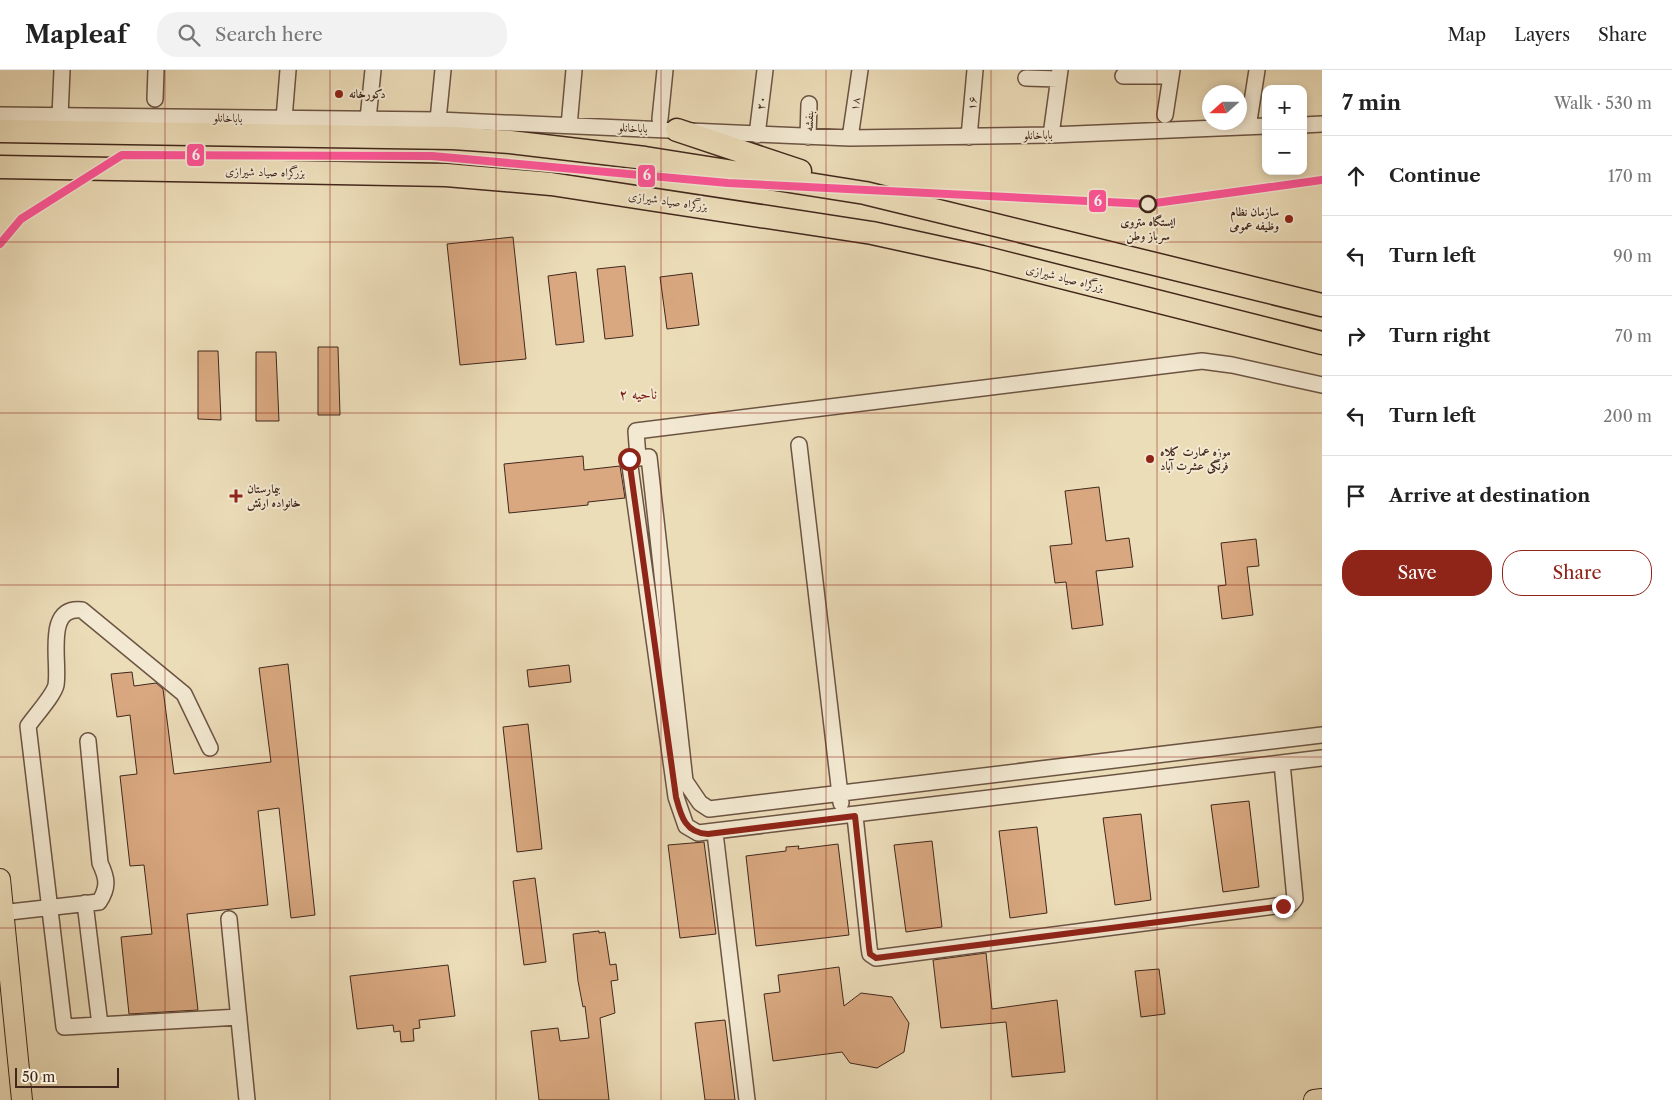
<!DOCTYPE html>
<meta charset="utf-8">
<style>
body{margin:0;font-family:"Libre Caslon Text",Amiri,serif;background:#f2f2f2;color:#222}
.controls{position:absolute;right:15px;top:15px;display:grid;overflow:hidden;border-radius:10px;box-shadow:0 2px 8px #0003}
.controls button{width:45px;height:45px;display:grid;place-items:center;padding:0;border:0;border-bottom:1px solid #e0e0e0;background:#fff;color:#222;font:25px sans-serif}
.compass{position:absolute;left:1202px;top:15px;width:45px;height:45px;border-radius:50%;background:#fff;box-shadow:0 2px 8px #0003;rotate:249deg}
.scale{position:absolute;left:15px;bottom:12px;width:104px;box-sizing:border-box;padding-left:5px;border:2px solid #41271c;border-top:0;font-size:14px;line-height:18px;white-space:nowrap;color:#41271c;-webkit-text-stroke:4px #f3e9d2;paint-order:stroke}
.stop{position:absolute;width:15px;height:15px;margin:-11px;border:4px solid #8f2418;border-radius:50%;background:#fff}
.stop.end{background:#8f2418;border-color:#fff;box-shadow:0 1px 5px #0008}
.list{margin:0;padding:0;list-style:none}
h2{display:flex;justify-content:space-between;align-items:center;height:65px;margin:0;padding:0 20px;font-size:21px}
h2 small{font-size:16px;font-weight:400;color:#767676}
.list li{display:grid;grid-template-columns:32px 1fr auto;gap:15px;align-items:center;box-sizing:border-box;height:80px;padding:0 20px;border-top:1px solid #e0e0e0}
.list b{display:block;font-size:19px;white-space:nowrap}
.list em{font-size:16px;font-style:normal;color:#767676}
.actions{display:flex;gap:10px;padding:15px 20px}
.actions a{flex:1;padding:11px 0;border:1px solid #8f2418;border-radius:20px;text-align:center;font-size:18px;color:#8f2418}
.actions .main{background:#8f2418;color:#fff}
.icon{flex:none;width:28px;height:28px;fill:none;stroke:currentColor;stroke-width:2;stroke-linecap:round;stroke-linejoin:round}
.map{position:relative;flex:none;width:1322px;height:1030px;overflow:hidden}
header{display:flex;align-items:center;gap:30px;box-sizing:border-box;height:70px;padding:0 25px;background:#fff;border-bottom:1px solid #e0e0e0}
header strong{font-size:24px}
nav{display:flex;gap:28px;margin-inline-start:auto;font-size:18px}
.search{width:350px;height:45px;background:#f2f2f2;display:flex;align-items:center;gap:12px;box-sizing:border-box;padding:0 18px;border-radius:20px;color:#767676;font-size:19px}
main{display:flex}
aside{flex:1;background:#fff}
.map>svg:first-child{display:block}
</style>
<header>
<strong>Mapleaf</strong>
<div class="search"><svg class="icon" aria-label="search" viewBox="0 0 24 24"><circle cx="10" cy="10" r="6"/><path d="M15 15l6 6"/></svg>Search here</div>
<nav><a>Map</a><a>Layers</a><a>Share</a></nav>
</header>
<main>
<div class="map">
<svg width="1322" height="1030" viewBox="0 0 1322 1030">
<rect width="100%" height="100%" fill="#ecddb9"/>
<filter id="stains"><feTurbulence type="fractalNoise" baseFrequency=".004" numOctaves="4"/><feColorMatrix values="0 0 0 0 .2 0 0 0 0 .09 0 0 0 0 .02 0 0 0 .5 -.17"/></filter>
<radialGradient id="worn" r=".72"><stop offset=".6" stop-color="#630" stop-opacity="0"/><stop offset="1" stop-color="#630" stop-opacity=".3"/></radialGradient>
<!-- building -->
<path fill="#d9a880" stroke="#41271c" d="M513 167 526 289 460 295 447 174Z
M625 196 633 266 605 269 597 199Z
M576 202 584 272 556 275 548 206Z
M692 203 699 255 667 259 660 207Z
M318 277H338L340 345H318Z
M198 281H218L221 350 198 349Z
M256 282H276L279 351H256Z
M583 386 584 400 620 396 625 428 588 432V435L509 443 504 394Z
M1099 417 1106 471 1129 468 1133 497 1096 501 1103 555 1072 559 1066 512 1055 513 1050 476 1072 474 1065 421Z
M1256 469 1259 496 1247 497 1253 545 1222 549 1218 516 1226 515 1221 473Z
M288 594 315 845 291 848 279 738 258 741 268 835 187 844 198 940 129 944 121 867 152 864 144 795 130 796 120 706 137 704 130 645 117 647 111 604 132 602 134 616 156 613 163 619 174 704 271 692 259 598Z
M569 595 571 612 529 617 527 600Z
M528 654 542 779 517 782 503 657Z
M1249 731 1259 817 1223 822 1211 735Z
M1141 744 1151 830 1115 835 1103 748Z
M1037 757 1047 843 1010 848 999 761Z
M932 771 942 857 906 862 894 775Z
M704 772 716 864 680 868 668 775Z
M838 774 849 865 756 876 746 786 786 781V777L799 776 798 779Z
M535 808 546 892 524 895 513 811Z
M599 861V863L605 862 610 895 616 894 618 910 611 911 615 943 600 948 609 1030H539L531 961 558 958 560 971 589 968 585 936 583 937 578 911 573 864Z
M986 883 992 939 1057 930 1065 1002 1012 1007 1006 952 941 958 933 890Z
M448 895 455 946 419 950 420 958 413 959 414 971 401 972 400 961 394 962 393 955 357 959 350 906Z
M839 897 844 936 861 923 892 927 909 953 904 982 877 998 850 993 842 982 773 991 764 924 780 922 778 905Z
M1159 899 1165 944 1141 947 1135 901Z
M725 950 735 1030H705L695 953Z"/>
<g fill="none" stroke-linecap="round" stroke-linejoin="round">
<defs>
<path id="minor" d="M1123 6H1171
M1026 8 1058 9
M155 29 156 0
M0 45 438 50 850 68 1051 65 1266 56
M1165 45 1172 0
M60 46 62 0
M284 49 288 0
M368 49 373 0
M660 49 665 0
M438 50 443 0
M1303 55 1322 54
M569 56 574 0
M1248 57 1257 0
M757 65 765 0
M1051 65 1060 0
M808 67 809 34
M969 67 975 0
M850 68 860 0
M799 375 841 733
M638 388 636 361 1202 291 1232 295 1322 315
M1322 665 709 739 700 733 685 711 649 387 629 389 676 727 686 756 698 763 1322 688
M210 678 184 624 82 540C44 536 60 591 56 615 54 625 34 647 28 656L64 957 239 947
M855 746 869 877 870 884 876 888 1291 834 1295 829 1282 693
M715 763 747 1030
M85 833 100 955
M0 843 99 832C109 817 107 808 100 793L88 671
M229 849 247 1030"/>
<path id="major" d="M0 809 22 1030
M1314 1030 1322 1029"/>
<path id="highway" d="M677 60 800 101
M0 61 453 68 510 72 645 88 865 123 1322 235
M0 97 446 105 551 114 872 163 982 187 1322 273"/>
</defs>
<!-- minor casing -->
<use href="#minor" stroke="#6c5443" stroke-width="18"/>
<!-- major casing -->
<use href="#major" stroke="#41271c" stroke-width="22"/>
<!-- highway casing -->
<use href="#highway" stroke="#41271c" stroke-width="25"/>
<!-- minor -->
<use href="#minor" stroke="#f3e9d2" stroke-width="15"/>
<!-- major -->
<use href="#major" stroke="#ecddb9" stroke-width="20"/>
<!-- highway -->
<use href="#highway" stroke="#ecddb9" stroke-width="22"/>
<defs>
<path id="metro-1" d="M0 174 21 149 122 85 432 86 728 113 1148 134 1322 110"/>
</defs>
<!-- metro-1 casing -->
<use href="#metro-1" stroke="#f3e9d2" stroke-width="11"/>
<!-- metro-1 -->
<use href="#metro-1" stroke="#f59" stroke-width="8"/>
</g>
<g fill="none" stroke-linecap="round" stroke-linejoin="round">
<!-- route -->
<path stroke="#8f2418" stroke-width="6" d="M629 389 676 727C681 746 685 763 708 764L855 746 869 877 870 884 876 888 1283 836"/>
</g>
<!-- grid -->
<path fill="none" stroke="#8f2418" stroke-width="1" stroke-opacity="0.55" d="M165 0V1030M330 0V1030M496 0V1030M661 0V1030M826 0V1030M991 0V1030M1157 0V1030M0 172H1322M0 343H1322M0 515H1322M0 687H1322M0 858H1322"/>
<!-- markers -->
<g fill="#8f2418" stroke="#f3e9d2" stroke-width="2">
<circle cx="339" cy="24" r="5"/>
<circle cx="1289" cy="149" r="5"/>
<circle cx="1150" cy="389" r="5"/>
<path d="M233.5 418.5h5v5h5v5h-5v5h-5v-5h-5v-5h5z"/>
</g>
<circle fill="#f3e9d2" stroke="#41271c" stroke-width="2.5" cx="1148" cy="134" r="8"/>
<g text-anchor="middle" stroke-width="4" stroke-linejoin="round" paint-order="stroke">
<!-- poi labels -->
<g font-size="12" font-weight="bold" fill="#41271c" stroke="#f3e9d2" text-anchor="start">
<text x="349" y="28">دکورخانه</text>
<text x="1279" y="146" text-anchor="end">سازمان نظام<tspan x="1279" dy="14">وظیفه عمومی</tspan></text>
<text x="1160" y="386">موزه عمارت کلاه<tspan x="1160" dy="14">فرنگی عشرت آباد</tspan></text>
<text x="247" y="423">بیمارستان<tspan x="247" dy="14">خانواده ارتش</tspan></text>
</g>
<!-- street labels -->
<g font-size="12" fill="#41271c" stroke="#f3e9d2">
<text transform="translate(761 33) rotate(-83)" y="4">۲۰</text>
<text transform="translate(972 33) rotate(-84)" y="4">۱۶</text>
<text transform="translate(855 34) rotate(-82)" y="4">۱۸</text>
<text transform="translate(228 48) rotate(1)" y="4">باباخانلو</text>
<text transform="translate(809 51) rotate(-88)" y="4">بنفشه</text>
<text transform="translate(633 58) rotate(2)" y="4">باباخانلو</text>
<text transform="translate(1038 65) rotate(-2)" y="4">باباخانلو</text>
<text transform="translate(265 102) rotate(1)" y="4">بزرگراه صیاد شیرازی</text>
<text transform="translate(668 131) rotate(8)" y="4">بزرگراه صیاد شیرازی</text>
<text transform="translate(1065 208) rotate(14)" y="4">بزرگراه صیاد شیرازی</text>
</g>
<!-- stop labels -->
<g font-size="12" font-weight="bold" fill="#41271c" stroke="#f3e9d2">
<text x="1148" y="156">ایستگاه متروی<tspan x="1148" dy="14">سرباز وطن</tspan></text>
</g>
<!-- quarter labels -->
<g font-size="15" fill="#7a1f14" stroke="#f3e9d2">
<text x="638" y="329">ناحیه ۲</text>
</g>
</g>
<g stroke="#f3e9d2" stroke-width="2">
<rect x="186" y="73" width="19" height="24" rx="5" fill="#f59"/>
<rect x="637" y="94" width="19" height="24" rx="5" fill="#f59"/>
<rect x="1088" y="119" width="19" height="24" rx="5" fill="#f59"/>
</g>
<g font-size="14" text-anchor="middle" font-weight="bold" fill="#fff">
<text x="196" y="90">6</text>
<text x="647" y="110">6</text>
<text x="1098" y="136">6</text>
</g>
<rect width="100%" height="100%" filter="url(#stains)"/>
<rect width="100%" height="100%" fill="url(#worn)"/>
</svg>
<div class="controls">
<button>+</button>
<button>−</button>
</div>
<svg class="compass" viewBox="-18 -18 36 36"><path d="M0-13l5 13h-10z" fill="#e53935"/><path d="M0 13l5-13h-10z" fill="#767676"/></svg>
<div class="scale">50 m</div>
<div class="stop" style="left:629px;top:389px"></div>
<div class="stop end" style="left:1283px;top:836px"></div>
</div>
<aside>
<h2>7 min<small>Walk · 530 m</small></h2>
<ul class="list">
<li><svg class="icon" aria-label="ahead" viewBox="0 0 24 24"><path d="M12 20V5M6 11l6-6 6 6"/></svg><div><b>Continue</b></div><em>170 m</em></li>
<li><svg class="icon" aria-label="left" viewBox="0 0 24 24"><path d="M17 20v-9H6M10 6l-5 5 5 5"/></svg><div><b>Turn left</b></div><em>90 m</em></li>
<li><svg class="icon" aria-label="right" viewBox="0 0 24 24"><path d="M7 20v-9h11M14 6l5 5-5 5"/></svg><div><b>Turn right</b></div><em>70 m</em></li>
<li><svg class="icon" aria-label="left" viewBox="0 0 24 24"><path d="M17 20v-9H6M10 6l-5 5 5 5"/></svg><div><b>Turn left</b></div><em>200 m</em></li>
<li><svg class="icon" aria-label="arrive" viewBox="0 0 24 24"><path d="M6 21V4h12l-3 4 3 4H6"/></svg><div><b>Arrive at destination</b></div></li>
</ul>
<div class="actions"><a class="main">Save</a><a>Share</a></div>
</aside>
</main>
